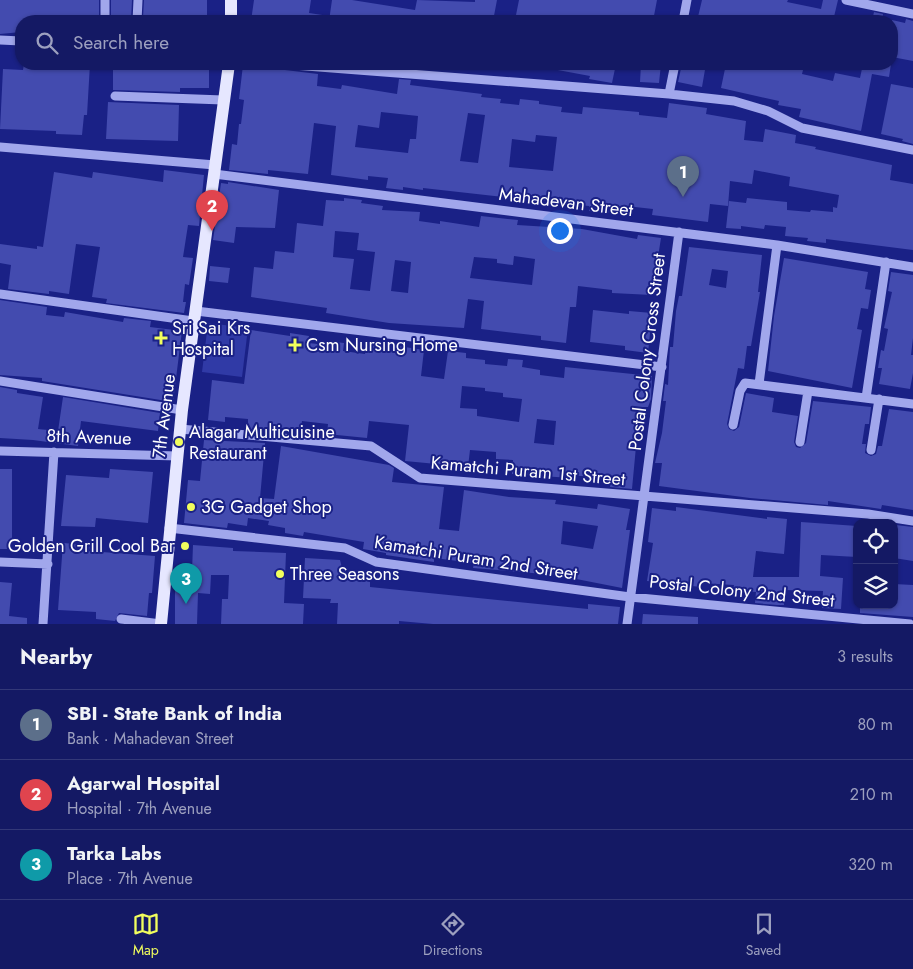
<!DOCTYPE html>
<meta charset="utf-8">
<style>
body{margin:0;font-family:Jost,sans-serif;background:#1d226a;color:#f1f3f6}
.controls{position:absolute;right:15px;bottom:15px;display:grid;overflow:hidden;border-radius:10px;box-shadow:0 1px 4px #0004}
.controls button{width:45px;height:45px;display:grid;place-items:center;padding:0;border:0;border-bottom:1px solid #333878;background:#141964;color:#f1f3f6;font:25px sans-serif}
.you{position:absolute;left:559px;top:230px;width:18px;height:18px;margin:-12px;border:4px solid #fff;border-radius:50%;background:#1a73e8;box-shadow:0 0 0 8px #1a73e833}
.badge{display:grid;place-items:center;width:32px;height:32px;border-radius:50%;background:#f1fe5d;color:#fff;font-size:16px;font-weight:700}
.pin{position:absolute;translate:-50% -41px;filter:drop-shadow(0 1px 2px #0008)}
.pin::after{content:'';position:absolute;top:26px;width:18px;height:15px;background:inherit;clip-path:polygon(0 0,100% 0,50% 100%)}
.list{margin:0;padding:0;list-style:none}
h2{display:flex;justify-content:space-between;align-items:center;height:65px;margin:0;padding:0 20px;font-size:21px}
h2 small{font-size:16px;font-weight:400;color:#9da0bf}
.list li{display:grid;grid-template-columns:32px 1fr auto;gap:15px;align-items:center;box-sizing:border-box;height:70px;padding:0 20px;border-top:1px solid #333878}
.list b{display:block;font-size:19px;white-space:nowrap}
.list p{margin:0;font-size:16px;white-space:nowrap;color:#9da0bf}
.list em{font-size:16px;font-style:normal;color:#9da0bf}
.icon{flex:none;width:28px;height:28px;fill:none;stroke:currentColor;stroke-width:2;stroke-linecap:round;stroke-linejoin:round}
.map{position:relative;flex:none;width:913px;height:624px;overflow:hidden}
.search{position:absolute;background:#141964;box-shadow:0 1px 4px #0004;left:15px;right:15px;top:15px;height:55px;display:flex;align-items:center;gap:12px;box-sizing:border-box;padding:0 18px;border-radius:20px;color:#9da0bf;font-size:19px}
.sheet{height:275px;background:#141964}
nav{display:flex;justify-content:space-around;align-items:center;box-sizing:border-box;height:70px;border-top:1px solid #333878;background:#141964;font-size:14px;color:#9da0bf}
nav a{display:grid;justify-items:center;gap:2px}
nav .on{color:#f1fe5d}
.map>svg:first-child{display:block}
</style>
<div class="map">
<svg width="913" height="624" viewBox="0 0 913 624">
<rect width="100%" height="100%" fill="#1a2186"/>
<!-- green -->
<path fill="#303aa6" d="M208 323 248 328 242 377 202 372Z"/>
<!-- building -->
<path fill="#434baf" fill-rule="evenodd" d="M0 0H99V21H21V32L0 34Z
M111 0H132L131 21H111Z
M144 0H207V18L143 17Z
M254 0H311L309 13 329 16 328 21H251Z
M332 0H352L415 10 417 0 475 2V0H497L493 21H329Z
M519 0H657L653 21 623 16 622 21 515 20Z
M702 0H788L787 2 821 9 823 0H838L833 21H697Z
M874 12 883 14 882 21H872Z
M906 19 913 21V61L892 57V20L905 23Z
M24 64H90L87 115H84L82 135 56 134V131L0 129 3 69 23 70Z
M113 64H209V88H180V92L113 90Z
M547 64H616L612 83 589 79 590 76 547 68Z
M641 64H661L659 83 640 82Z
M682 64H706L702 87 678 82Z
M726 64H785L784 66 803 70 802 74 833 81 835 73 860 78 863 64H891L889 77 872 74 861 131 799 117 801 109 778 105 779 101 721 88Z
M243 65 318 74 317 86 341 89 342 85 397 94 399 79 411 80 410 85 482 94 481 97 501 99 500 103 519 105 520 99 539 101V104L562 107 561 112 582 114 583 107 639 112V115L667 118 669 103 707 108 706 114 746 121 744 140 763 142 765 129 796 135 795 143 816 147 815 149 892 165 890 180 913 184V250L826 239V243L807 241 808 238 785 236 786 227 765 225 764 229 741 226V229L726 228 729 201 746 203 747 198 787 202V210L810 212 811 210 833 212V207L837 208 839 195 789 186 790 177 754 170 752 184 730 181 728 206 710 204 708 222 652 215 653 209 626 206 625 214 604 212 589 211V206L568 204V202L521 199 423 188V190L403 187V190L386 188 388 178 368 176V180L331 175 336 126 314 123 308 174 268 170V174L229 170 232 144 237 145 239 124H241L244 100 239 99ZM381 112 418 116 416 139H410L408 153 355 147 358 125 379 128ZM468 113 485 115 478 163 460 161ZM536 135 557 137 553 171 509 167 512 139 535 142Z
M891 84 913 88V144L902 141 903 139 881 134Z
M108 102 179 105 178 141 106 139Z
M164 170 204 175 199 226 188 225 183 257 193 258 189 285 185 284 183 302H186L184 313 106 303 107 299 92 297 100 247 76 244 69 294 49 291V294L8 289 11 265 0 263V244L37 249V246L43 247 54 172 92 178 93 172 163 182Z
M228 182 279 190 275 228 236 227 234 243 213 240 221 183 228 184Z
M344 198 362 200 361 203 383 206 382 210 420 212 419 221 440 224V221L479 227 481 216 518 220 517 225 582 229 637 239 638 235 661 238 652 295 612 293V290L578 286 576 307H570L566 343 541 340V336L481 329 484 301 468 299 464 328 389 323 326 313 327 308 251 297 254 267 273 269 275 251 294 253 297 223 323 226 326 200 344 201ZM335 231 359 233 357 250 375 252 370 291 350 289 354 259 333 257ZM514 256 535 259 532 285 470 278 474 257 497 259V263L513 265ZM395 260 411 262 408 293 391 291Z
M689 247 762 255 758 292H760L751 346H747L744 369 738 368 727 424 729 429 734 431 739 427 746 393 774 398 772 412 798 416 794 442 796 447 800 448 806 443 813 401 871 407 869 424H865L862 444H866L865 453 871 456 876 454 878 446H882L889 409 913 412V510L882 505 881 509 828 501V505L750 498 659 486 662 463H655L662 433 666 401H663L665 384 668 385 670 347H673L676 311 679 296H682ZM712 269 728 271 726 288 709 285Z
M784 258 868 272 865 289 871 290 868 309 861 308 857 329 862 330 852 388 768 371 774 316Z
M210 266 230 268 228 283 209 281Z
M891 272 913 275V338L911 355H913V373L910 389 879 384 882 368H878L881 350 884 351 888 329 884 328 892 292 888 291Z
M0 300 47 307 46 315 64 317 65 312 123 322 124 318 151 321 150 327 182 331 173 402 42 381V378L0 375Z
M593 310 629 314V311L652 313 648 353 625 350V346L590 342Z
M251 330 290 336V333L309 336 308 343 328 345V341L344 343 343 351 365 354 366 341 424 350 421 376 444 379 448 351 466 353V358L485 360V364L507 366 508 359 523 360 522 367 540 370V375L564 378 565 367 652 376 651 399 648 407H643L639 436H637L632 489 610 487 611 479 571 475V478L512 474 513 460 496 459V452L470 450 468 467 405 461 409 425 369 421 367 438 327 434 328 424 302 421 301 429 267 427 266 430 248 429V419L225 417V422L208 420 212 380 244 384ZM462 386 485 388V391L503 393V397L522 399 519 422 477 416V409L460 408ZM537 419 556 421 554 445 534 443Z
M0 387 17 390V393L43 397 38 429 58 431 63 397 160 413 158 431 81 421 78 446 33 440 0 438Z
M204 440 265 443 260 498 274 499 281 446 389 465 394 468 392 482 444 487 439 529 459 531 464 490 509 497 556 500 555 504 597 509 598 504 630 509 626 530H630L622 588 556 575 473 568 474 563 434 558V562L386 555V553L363 549 364 542 304 532 303 536 285 533V528L268 525 269 521 248 518 247 526 228 523 227 528 184 523 188 480 200 481ZM563 521 598 526 593 549 561 544Z
M0 469H12V549H0Z
M110 469 153 472 148 523 96 518 95 527 61 526 66 475 109 478Z
M676 507 767 519V517L787 519 784 554 756 551 753 577H799L801 522 857 526V557L821 555 820 576 843 578 841 609 822 608 823 591 784 590V605H777L755 603 756 592 733 590 734 585 701 583V587L647 581 653 543 648 542 652 508 676 511Z
M896 525 913 527V561L894 558Z
M63 543 90 545 89 551 155 556 152 593H149L147 616 119 613 115 621 96 619V612L58 610Z
M193 545 233 548V551L286 553 284 603 304 604 303 624H221L222 599H228L229 575H211L210 594 198 593 197 624H175V571H192Z
M305 558 340 560 345 580 370 581V587L588 609V604L620 607 618 624H433L399 621V624H337L338 603H330L331 599 303 598Z
M0 582 12 583 9 616 27 618V624H0Z
M894 584 913 585V617L860 613V605H894Z
M643 614 698 617V624H642Z"/>
<g fill="none" stroke-linecap="round" stroke-linejoin="round">
<!-- minor -->
<path stroke="#a1a7ec" stroke-width="9" d="M846 0 913 14
M105 21V0
M137 21 138 0
M683 21 687 0
M0 40 21 41
M280 64 669 94 734 101 768 111 802 128 913 150
M669 94 675 64
M115 96 223 100
M0 147 215 165
M214 174 777 245 913 267
M0 294 193 321
M196 311 662 367
M0 381 182 410
M759 384 777 245
M866 398 886 262
M733 425 740 391 745 383 913 404
M180 429 371 446 420 478 868 514 913 521
M800 442 808 391
M871 450 879 399
M0 451 177 456
M169 528 345 548 376 562 630 597 910 624
M0 562 48 564
M121 619 161 624
M43 624 54 452
M627 624 679 232"/>
<!-- major -->
<path stroke="#e6e7ff" stroke-width="12" d="M231 21V0
M161 624 182 410 229 64"/>
</g>
<!-- markers -->
<g fill="#f1fe5d" stroke="#1a2186" stroke-width="2">
<path d="M158.5 330.5h5v5h5v5h-5v5h-5v-5h-5v-5h5z"/>
<path d="M292.5 337.5h5v5h5v5h-5v5h-5v-5h-5v-5h5z"/>
<circle cx="179" cy="442" r="5"/>
<circle cx="191" cy="507" r="5"/>
<circle cx="185" cy="546" r="5"/>
<circle cx="280" cy="574" r="5"/>
</g>
<g text-anchor="middle" stroke-width="4" stroke-linejoin="round" paint-order="stroke">
<!-- street labels -->
<g font-size="18" fill="#fff" stroke="#1a2186">
<text transform="translate(566 202) rotate(7)" y="6">Mahadevan Street</text>
<text transform="translate(647 352) rotate(-83)" y="6">Postal Colony Cross Street</text>
<text transform="translate(164 416) rotate(-83)" y="6">7th Avenue</text>
<text transform="translate(89 437) rotate(2)" y="6">8th Avenue</text>
<text transform="translate(528 471) rotate(5)" y="6">Kamatchi Puram 1st Street</text>
<text transform="translate(476 558) rotate(9)" y="6">Kamatchi Puram 2nd Street</text>
<text transform="translate(742 591) rotate(6)" y="6">Postal Colony 2nd Street</text>
</g>
<!-- poi labels -->
<g font-size="18" fill="#fff" stroke="#1a2186" text-anchor="start">
<text x="172" y="334">Sri Sai Krs<tspan x="172" dy="21">Hospital</tspan></text>
<text x="306" y="351">Csm Nursing Home</text>
<text x="189" y="438">Alagar Multicuisine<tspan x="189" dy="21">Restaurant</tspan></text>
<text x="201" y="513">3G Gadget Shop</text>
<text x="175" y="552" text-anchor="end">Golden Grill Cool Bar</text>
<text x="290" y="580">Three Seasons</text>
</g>
</g>
</svg>
<div class="controls">
<button><svg class="icon" aria-label="locate" viewBox="0 0 24 24"><circle cx="12" cy="12" r="6"/><path d="M12 2v4M12 18v4M2 12h4M18 12h4"/></svg></button>
<button><svg class="icon" aria-label="layers" viewBox="0 0 24 24"><path d="M12 4l9 5-9 5-9-5zM3 14l9 5 9-5"/></svg></button>
</div>
<div class="you"></div>
<div class="pin badge" style="left:683px;top:197px;background:#5c6f8a">1</div>
<div class="pin badge" style="left:212px;top:231px;background:#e0444e">2</div>
<div class="pin badge" style="left:186px;top:604px;background:#0f9aa8">3</div>
<div class="search"><svg class="icon" aria-label="search" viewBox="0 0 24 24"><circle cx="10" cy="10" r="6"/><path d="M15 15l6 6"/></svg>Search here</div>
</div>
<section class="sheet">
<h2>Nearby<small>3 results</small></h2>
<ul class="list">
<li><span class="badge" style="background:#5c6f8a">1</span><div><b>SBI - State Bank of India</b><p>Bank · Mahadevan Street</p></div><em>80 m</em></li>
<li><span class="badge" style="background:#e0444e">2</span><div><b>Agarwal Hospital</b><p>Hospital · 7th Avenue</p></div><em>210 m</em></li>
<li><span class="badge" style="background:#0f9aa8">3</span><div><b>Tarka Labs</b><p>Place · 7th Avenue</p></div><em>320 m</em></li>
</ul>
</section>
<nav>
<a class="on"><svg class="icon" aria-label="map" viewBox="0 0 24 24"><path d="M3 6l6-2 6 2 6-2v14l-6 2-6-2-6 2zM9 4v14M15 6v14"/></svg>Map</a>
<a><svg class="icon" aria-label="directions" viewBox="0 0 24 24"><path d="M12 3l9 9-9 9-9-9zM9 14v-3h6M13 9l2 2-2 2"/></svg>Directions</a>
<a><svg class="icon" aria-label="saved" viewBox="0 0 24 24"><path d="M7 4h10v16l-5-4-5 4z"/></svg>Saved</a>
</nav>
